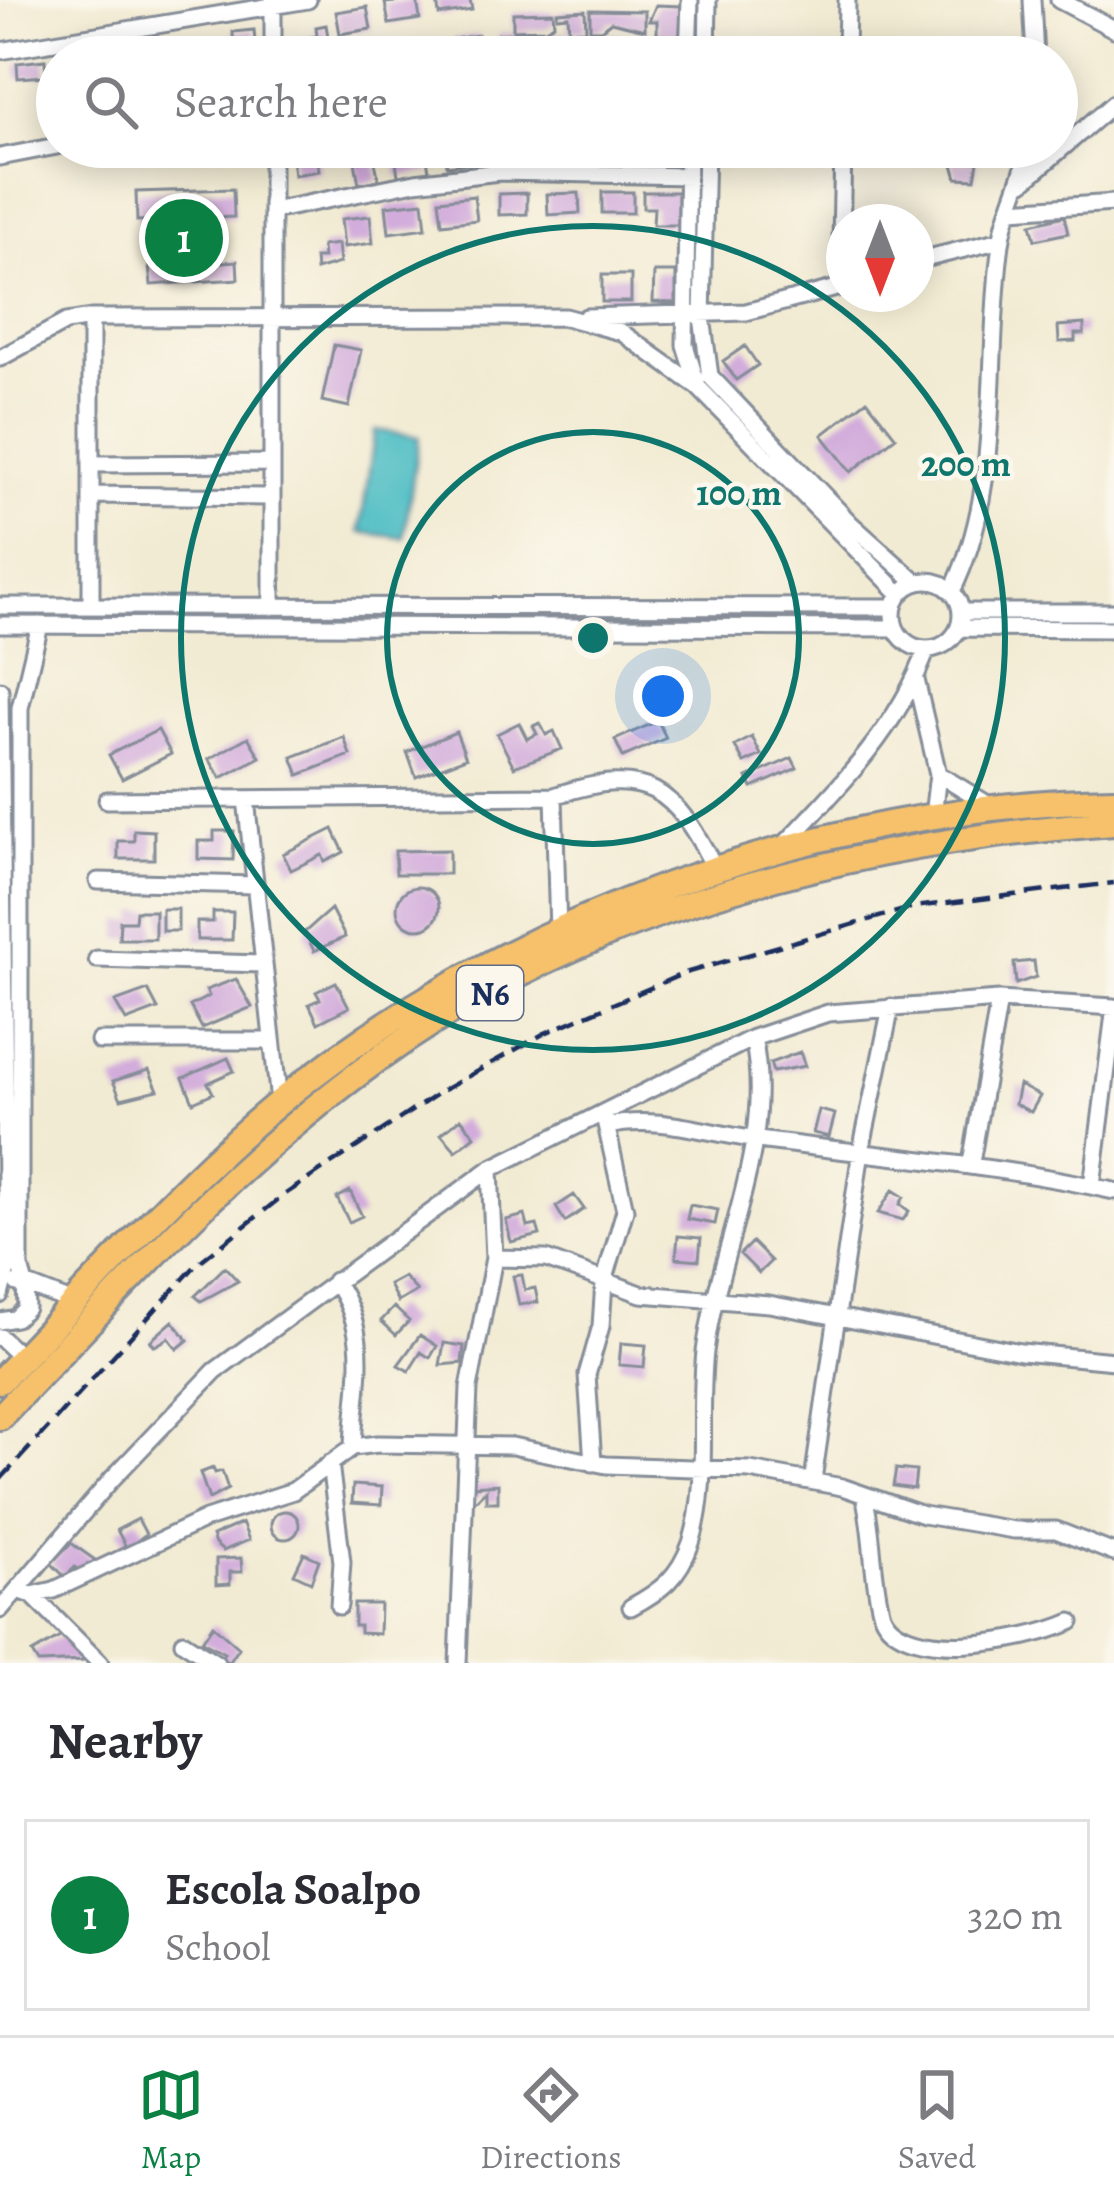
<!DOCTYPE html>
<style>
body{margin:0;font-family:Alegreya,serif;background:#f7f7f7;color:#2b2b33}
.compass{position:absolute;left:826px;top:204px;width:108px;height:108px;border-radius:50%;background:#fff;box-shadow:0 6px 30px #0003;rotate:180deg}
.you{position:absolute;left:663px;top:696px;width:42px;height:42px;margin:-30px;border:9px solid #fff;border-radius:50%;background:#1a73e8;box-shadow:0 0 0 18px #1a73e833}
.badge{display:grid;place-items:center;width:78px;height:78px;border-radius:50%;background:#0b8043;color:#fff;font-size:39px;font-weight:700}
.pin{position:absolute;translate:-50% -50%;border:6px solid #fff;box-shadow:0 3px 12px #0006}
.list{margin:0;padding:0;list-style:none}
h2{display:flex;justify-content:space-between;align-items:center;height:156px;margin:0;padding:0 48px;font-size:51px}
h2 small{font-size:39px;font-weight:400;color:#7c7c81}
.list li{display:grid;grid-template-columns:78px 1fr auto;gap:36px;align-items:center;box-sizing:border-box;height:192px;margin:0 24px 24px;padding:0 24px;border:3px solid #e1e1e2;border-radius:0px}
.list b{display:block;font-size:45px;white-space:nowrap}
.list p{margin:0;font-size:39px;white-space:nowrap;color:#7c7c81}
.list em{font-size:39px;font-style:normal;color:#7c7c81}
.icon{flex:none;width:66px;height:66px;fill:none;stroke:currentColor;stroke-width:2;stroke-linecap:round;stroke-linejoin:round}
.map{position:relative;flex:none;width:1114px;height:1663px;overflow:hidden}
.search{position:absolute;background:#fff;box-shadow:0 6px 30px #0003;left:36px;right:36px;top:36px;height:132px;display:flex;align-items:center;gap:30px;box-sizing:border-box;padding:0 42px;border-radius:66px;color:#7c7c81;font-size:45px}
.sheet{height:372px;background:#fff}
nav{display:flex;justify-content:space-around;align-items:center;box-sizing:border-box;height:168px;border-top:3px solid #e1e1e2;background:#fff;font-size:33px;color:#7c7c81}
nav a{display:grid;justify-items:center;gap:6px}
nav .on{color:#0b8043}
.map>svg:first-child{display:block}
</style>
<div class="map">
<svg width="1114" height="1663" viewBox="0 0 1114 1663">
<rect width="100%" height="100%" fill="#fbf7ec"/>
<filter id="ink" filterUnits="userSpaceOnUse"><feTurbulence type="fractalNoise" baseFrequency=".00833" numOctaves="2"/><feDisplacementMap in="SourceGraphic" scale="24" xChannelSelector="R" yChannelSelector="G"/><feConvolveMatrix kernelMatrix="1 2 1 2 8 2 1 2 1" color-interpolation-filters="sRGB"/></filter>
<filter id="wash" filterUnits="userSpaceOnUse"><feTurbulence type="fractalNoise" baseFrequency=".004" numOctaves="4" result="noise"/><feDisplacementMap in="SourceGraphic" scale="48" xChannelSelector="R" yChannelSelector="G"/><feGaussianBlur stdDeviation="2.7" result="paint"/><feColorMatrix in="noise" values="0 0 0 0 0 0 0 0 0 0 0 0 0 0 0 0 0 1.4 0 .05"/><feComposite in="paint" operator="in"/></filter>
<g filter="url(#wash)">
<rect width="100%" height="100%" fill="#f2ebd3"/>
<!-- water -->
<path fill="#50bec4" stroke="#367691" stroke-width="3" d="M375 430 419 437 404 538 360 532Z"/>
<g id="blocks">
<!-- building -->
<path fill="#d2acdb" d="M417 0 420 19 389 24 385 3Z
M437 0H470L472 10 439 15Z
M656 5 681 6 680 36 657 35V21H649Z
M367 7 371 29 340 34 336 12Z
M585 10 586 30 569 31 568 16 557 17V12Z
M590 10 645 11V30L611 22 601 30H590Z
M553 12 554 24 545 29 513 30V13Z
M326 25 330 49 318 50 319 57H295L293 40 317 36 316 27Z
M254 30 256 53 234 54 233 32Z
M529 32 530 54 500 56 499 34Z
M552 33 582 34V56L551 54Z
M478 35 481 57H457L454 39Z
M604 35H636L635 56H604Z
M45 60 46 76 18 78 17 63Z
M316 147 319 171 294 175 291 151Z
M445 147H476L477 162 447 166Z
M601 147H634V160L601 159Z
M426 150 429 172 398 176 395 154Z
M374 158 379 180 359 184 355 162Z
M952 161 978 162 975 179 957 178Z
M233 189 234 217 137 221 136 192Z
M602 192H633V213H602Z
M643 192H678V225H653L654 208H643Z
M527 193V214L499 215V194Z
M579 193 580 213 548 215 547 194Z
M474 196 477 220 442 224 439 200Z
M423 202 426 228 389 233 386 206Z
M370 216 373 243 344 247 341 219Z
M1064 216 1068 233 1035 240 1031 224Z
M338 244 340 263 316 270 315 258H323L322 246Z
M237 261 238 279 151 285 149 267Z
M654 272H676V303L653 302Z
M602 275H631V302H602Z
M1084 324V334H1075V341L1059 342 1058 326Z
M334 345 361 350 349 407 322 401Z
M745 346 758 365 736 380 723 361Z
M867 400 896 437 851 472 822 435Z
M658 721 666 738 623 757 615 740Z
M519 723 527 739 537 734 533 726 540 723 546 735 554 731 562 749 514 767 497 734Z
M158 730 171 754 122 779 109 755Z
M456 732 466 758 416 777 407 752Z
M248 737 260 757 221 778 209 759Z
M344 737 350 755 299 775 292 757Z
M752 737 761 755 744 763 735 746Z
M792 758 797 768 752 788 747 778Z
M333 829 344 852 325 862 322 855 291 870 283 854Z
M134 830 154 831V859H118V841H134Z
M214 831H234L233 860 198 859V841H214Z
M449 850V874H396L395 851Z
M397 908a21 21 0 1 1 42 0a21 21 0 1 1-42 0Z
M162 909H178V931H162Z
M331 909 345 937 314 951 305 932Z
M136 911H155V939H119L120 921H135Z
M213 912H233L232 940H197V922H213Z
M1034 961 1036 977 1016 984 1014 963Z
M236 979 252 1007 202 1028 190 1006 209 996 206 990Z
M336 982 349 1007 318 1023 309 1004 320 999 316 992Z
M148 990 158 1009 126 1021 115 1002Z
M800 1052 805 1066 773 1072 770 1063Z
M228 1058 234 1071 208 1083 213 1093 193 1102 183 1078Z
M149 1070 158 1090 121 1099 113 1081Z
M1019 1085 1040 1096 1031 1112 1015 1104Z
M819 1110 835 1114 829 1137 813 1133Z
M461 1118 475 1136 456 1151 441 1134Z
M893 1190 904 1197 900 1204 909 1211 903 1220 878 1213Z
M350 1191 362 1216 349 1222 337 1198Z
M574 1195 584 1209 565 1222 556 1207Z
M690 1205 718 1210 715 1224 687 1219Z
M525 1215 528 1227 537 1225 540 1235 511 1242 506 1220Z
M678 1236 701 1238 699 1260 676 1258Z
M752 1242 771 1261 759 1273 740 1254Z
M225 1267 238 1281 201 1301 195 1296Z
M522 1275 525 1290 535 1288 538 1302 519 1305 513 1276Z
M404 1277 417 1291 398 1302 389 1285Z
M394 1307 409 1321 396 1335 381 1321Z
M173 1321 188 1340 177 1349 169 1338 155 1346 150 1341Z
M420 1335 437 1346 430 1358 421 1352 409 1371 398 1365Z
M444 1343 464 1346 462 1363 440 1365Z
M621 1343 646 1345 644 1367 619 1365Z
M213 1468 215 1473 222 1471 228 1489 209 1499 200 1473Z
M896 1469 916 1471 914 1489 893 1486Z
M498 1484V1502H486V1490L473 1503V1486Z
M353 1485 382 1487 381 1505 352 1503Z
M271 1525a14 14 0 1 1 28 0a14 14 0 1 1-28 0Z
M138 1519 146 1534 127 1549 117 1530Z
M242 1523 249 1540 223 1551 215 1544 212 1536Z
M71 1543 95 1560 81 1573 75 1567 65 1577 51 1563Z
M304 1553 319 1560 311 1582 294 1574Z
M241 1558 242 1572H230V1584L216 1585V1559Z
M354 1604H380L379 1634 360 1633V1626H354Z
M213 1625 239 1648 229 1663 221 1658 224 1653 202 1641Z
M67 1633 84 1661 38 1663 32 1653Z"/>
</g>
</g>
<g filter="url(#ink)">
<use href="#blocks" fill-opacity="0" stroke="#868d98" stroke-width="3"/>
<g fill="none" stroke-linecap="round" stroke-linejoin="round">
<defs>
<path id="minor" d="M1032 0 1035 57
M1059 0 1114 29
M0 51 308 0
M273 57V0
M688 57 690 0
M707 57 708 0
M846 57 847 0
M272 147V607
M688 147 685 345 698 387 900 594
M706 147 702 317 710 376 850 523 916 582
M0 157 57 146
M1023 182 1114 103
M1011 210 1114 203
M272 211 415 182 499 172 688 176
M916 261 1001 240
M840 288 843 147
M586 317 746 312 844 286
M91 318V606
M0 358 66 322 91 318 565 317 621 332 698 387
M91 464 270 463
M91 495 271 497
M893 615a34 34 0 1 1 68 0a34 34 0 1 1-68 0Z
M952 591C1004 487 985 357 1001 244 1005 211 1023 180 1029 147
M0 606 893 607
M961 612H1114
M0 625 895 628
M40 625 20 708V1267L25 1284 74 1303
M959 628 1114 629
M916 680 938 774 933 816
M0 690 7 1269 0 1295
M938 774 992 807
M554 796 558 932
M246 799 279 1102
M107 800 554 796C647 765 674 787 716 871
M782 847C838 789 900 726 927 649
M98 881 254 885
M97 959 262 964
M99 1041H269
M607 1126C657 1115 702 1132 752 1139 873 1156 994 1164 1114 1191
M971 1163 999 1000
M1092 1186 1114 1014
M494 1258 546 1259 641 1294 769 1304 1021 1352 1114 1361
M335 1281C373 1337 355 1383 353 1447
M0 1321 16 1318 26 1308 25 1284 17 1283
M0 1337 22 1358
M330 1463 342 1562 339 1606
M593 1463 587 1375 601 1326 604 1282 625 1210 605 1120
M813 1480 861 1151 891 1007
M864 1495C874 1534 871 1576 882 1614 902 1663 1024 1643 1071 1622
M18 1590 32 1595 54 1590 206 1519 293 1491 353 1447 378 1444 512 1446 606 1465 750 1470 842 1487 923 1515 1014 1530H1056L1114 1553
M32 1595 100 1663
M631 1607C661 1591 679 1577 691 1543 710 1485 698 1413 705 1352 718 1249 776 1143 753 1038
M0 1610 112 1479 215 1371 490 1169 753 1038 828 1013 999 1000 1114 1007
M183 1642 216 1663
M458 1663 469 1388 494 1258 490 1169"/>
<path id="trunk" d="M0 1381C91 1287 175 1189 276 1105 497 920 826 804 1114 800
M0 1417C119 1291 235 1162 377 1060 589 907 857 842 1114 823"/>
</defs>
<!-- minor casing -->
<use href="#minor" stroke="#868d98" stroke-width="21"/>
<!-- trunk casing -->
<use href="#trunk" stroke="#868d98" stroke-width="30"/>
<!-- minor -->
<use href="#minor" stroke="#fff" stroke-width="15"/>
<!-- trunk -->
<use href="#trunk" stroke="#f6c16b" stroke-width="24"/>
<!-- rail -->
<path stroke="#1b2f5e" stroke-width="4.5" stroke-dasharray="18 9" stroke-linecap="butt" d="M0 1480 197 1264 284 1195 442 1091 545 1033 685 973 914 907 1114 883"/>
</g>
</g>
<!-- distance rings -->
<g fill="none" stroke="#0f766e" stroke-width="6">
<circle cx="593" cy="638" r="206"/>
<circle cx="593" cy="638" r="412"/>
</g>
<g text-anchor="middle" stroke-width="9" stroke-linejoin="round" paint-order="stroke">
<!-- shield labels -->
<rect fill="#fbf7ec" stroke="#5e6b89" stroke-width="3" x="457" y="966" width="66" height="54" rx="9"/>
<g font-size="33" font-weight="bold" fill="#1b2f5e">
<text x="490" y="1005">N6</text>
</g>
</g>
<circle cx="593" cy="638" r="18" fill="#0f766e" stroke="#fbf7ec" stroke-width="6"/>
<g font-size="36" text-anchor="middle" font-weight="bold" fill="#0f766e" stroke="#fbf7ec" stroke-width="9" stroke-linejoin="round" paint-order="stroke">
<text x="966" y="476">200 m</text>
<text x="739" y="505">100 m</text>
</g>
</svg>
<svg class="compass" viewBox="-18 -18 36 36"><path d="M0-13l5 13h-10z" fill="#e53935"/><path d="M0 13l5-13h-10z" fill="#7c7c81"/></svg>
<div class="you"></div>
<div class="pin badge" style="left:184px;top:238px">1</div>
<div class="search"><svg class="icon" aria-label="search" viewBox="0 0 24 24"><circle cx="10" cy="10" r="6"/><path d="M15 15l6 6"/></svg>Search here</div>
</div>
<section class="sheet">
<h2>Nearby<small></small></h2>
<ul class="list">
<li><span class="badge">1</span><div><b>Escola Soalpo</b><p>School</p></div><em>320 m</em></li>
</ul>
</section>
<nav>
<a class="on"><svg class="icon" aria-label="map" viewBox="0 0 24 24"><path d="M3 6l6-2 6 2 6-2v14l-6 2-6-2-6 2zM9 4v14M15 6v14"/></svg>Map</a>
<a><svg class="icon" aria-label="directions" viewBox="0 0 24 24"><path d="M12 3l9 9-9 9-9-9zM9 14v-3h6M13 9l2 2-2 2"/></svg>Directions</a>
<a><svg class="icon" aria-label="saved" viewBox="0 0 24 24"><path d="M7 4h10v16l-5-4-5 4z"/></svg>Saved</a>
</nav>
